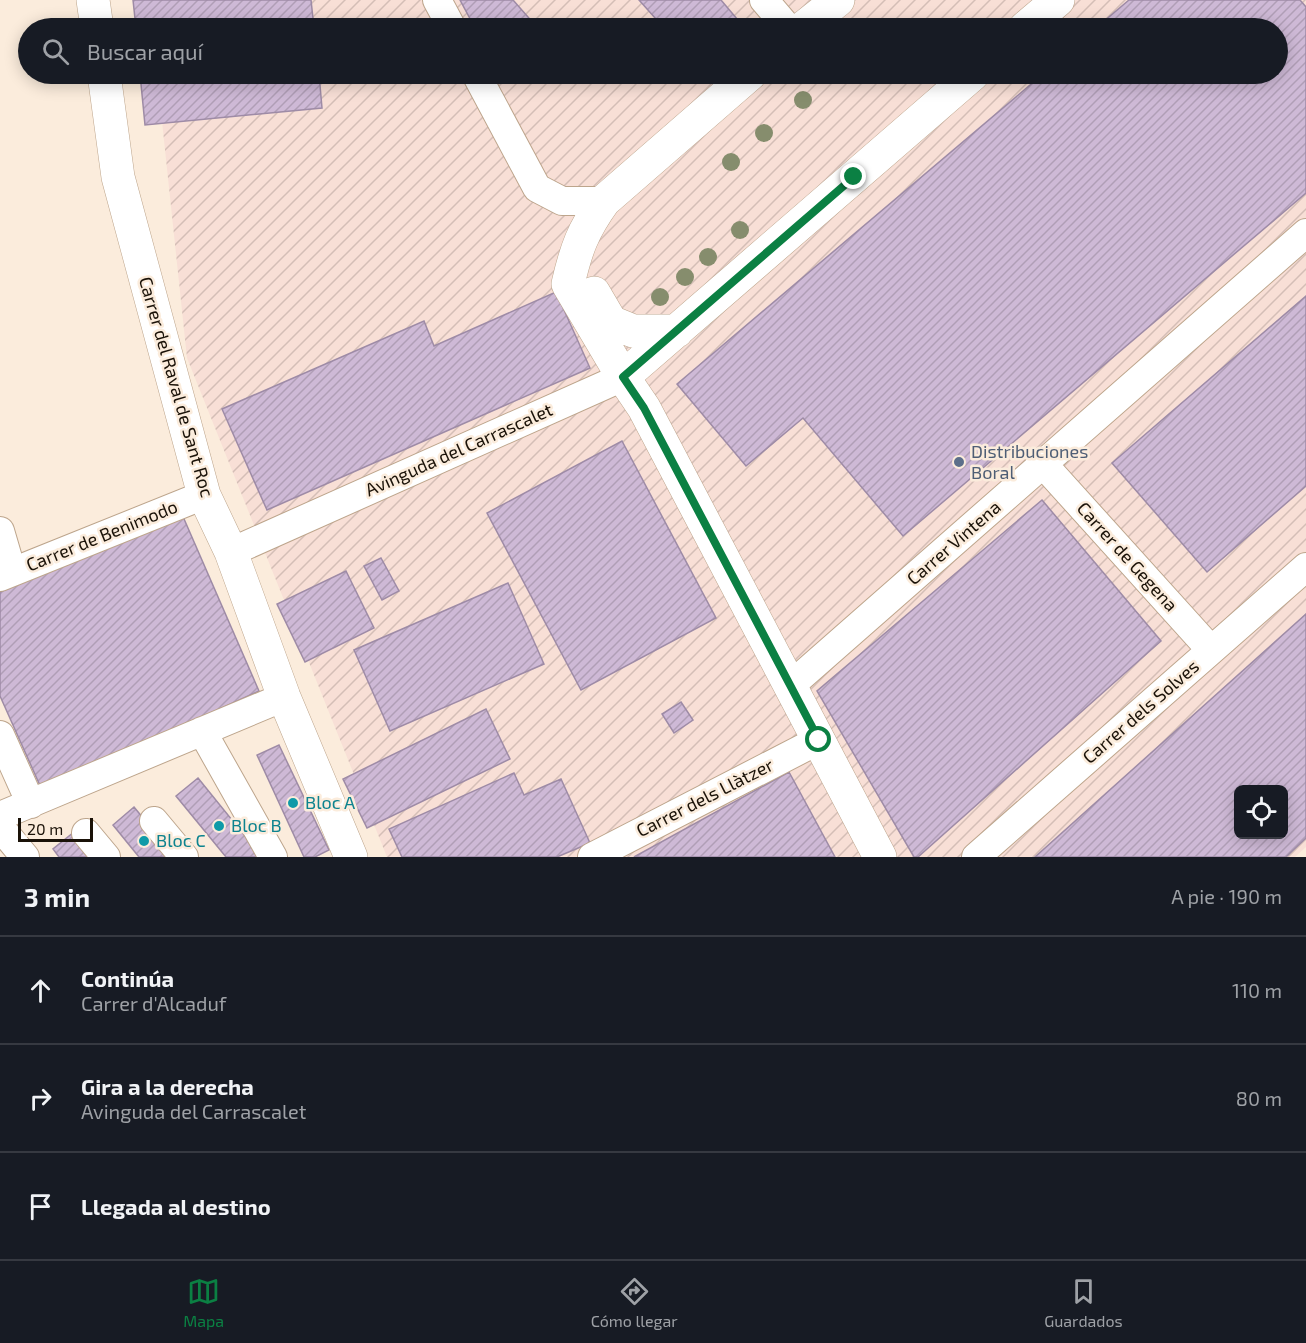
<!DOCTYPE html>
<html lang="es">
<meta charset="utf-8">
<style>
body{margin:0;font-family:"Exo 2",sans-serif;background:#20242c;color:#f1f3f6}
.controls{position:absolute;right:18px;bottom:18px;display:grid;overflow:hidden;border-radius:9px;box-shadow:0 3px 15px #0003}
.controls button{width:54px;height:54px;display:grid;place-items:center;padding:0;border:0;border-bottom:2px solid #363941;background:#171b24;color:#f1f3f6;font:30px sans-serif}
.scale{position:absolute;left:18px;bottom:15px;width:75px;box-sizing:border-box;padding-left:6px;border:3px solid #1a1208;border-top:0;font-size:16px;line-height:21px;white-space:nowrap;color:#1a1208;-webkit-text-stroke:4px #fbecdc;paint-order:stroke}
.stop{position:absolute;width:18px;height:18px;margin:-14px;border:4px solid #0b8043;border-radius:50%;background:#fff}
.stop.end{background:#0b8043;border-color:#fff;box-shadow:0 2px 6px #0008}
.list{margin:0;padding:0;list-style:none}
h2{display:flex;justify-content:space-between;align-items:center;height:78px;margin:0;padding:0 24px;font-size:26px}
h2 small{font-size:20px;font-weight:400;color:#9ea1a6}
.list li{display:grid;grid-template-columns:39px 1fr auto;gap:18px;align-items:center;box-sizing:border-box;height:108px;padding:0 24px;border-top:2px solid #363941}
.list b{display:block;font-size:22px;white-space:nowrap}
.list p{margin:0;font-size:20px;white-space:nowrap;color:#9ea1a6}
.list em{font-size:20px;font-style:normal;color:#9ea1a6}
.icon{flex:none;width:33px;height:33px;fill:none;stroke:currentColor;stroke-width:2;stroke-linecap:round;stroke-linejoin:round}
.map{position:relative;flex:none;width:1306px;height:857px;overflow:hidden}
.search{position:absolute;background:#171b24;box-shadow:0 3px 15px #0003;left:18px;right:18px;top:18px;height:66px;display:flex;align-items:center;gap:15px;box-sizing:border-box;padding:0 21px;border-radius:33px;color:#9ea1a6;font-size:22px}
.sheet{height:402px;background:#171b24}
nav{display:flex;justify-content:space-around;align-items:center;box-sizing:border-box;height:84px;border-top:2px solid #363941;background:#171b24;font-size:16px;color:#9ea1a6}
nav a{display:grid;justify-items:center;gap:3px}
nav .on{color:#0b8043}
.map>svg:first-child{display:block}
</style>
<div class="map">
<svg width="1306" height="857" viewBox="0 0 1306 857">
<defs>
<pattern id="industrial-furrows" width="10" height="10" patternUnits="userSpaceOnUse" patternTransform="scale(1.5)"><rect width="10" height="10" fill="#f8dfd6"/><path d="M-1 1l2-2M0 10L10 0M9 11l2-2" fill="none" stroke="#d4beb6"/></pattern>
<pattern id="building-hatch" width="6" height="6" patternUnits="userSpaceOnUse" patternTransform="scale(1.5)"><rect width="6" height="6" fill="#ceb9d6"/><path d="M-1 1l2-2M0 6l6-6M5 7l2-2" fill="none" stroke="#b09eb6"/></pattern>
</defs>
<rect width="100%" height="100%" fill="#fbecdc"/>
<!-- industrial -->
<path fill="url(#industrial-furrows)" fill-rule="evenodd" d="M149 0H1306V847L1295 857H387L187 358 157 74H1278V28H152ZM1238 790H1284V834H1238Z"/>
<!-- building -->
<path fill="url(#building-hatch)" stroke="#9e8ba6" stroke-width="1.5" fill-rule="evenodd" d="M133 0H311L314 28H136Z
M460 0H513L536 26 533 28H475Z
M639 0H721L743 26V28H664Z
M1129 0H1300L1306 7V193L903 536 803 418 746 466 677 384 1043 74H1278V28H1096Z
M140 74H319L322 108 145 125Z
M556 292 590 368 267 510 222 409 424 321 434 346Z
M1306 296V486L1207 572 1112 463Z
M622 441 716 618 581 690 487 513Z
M1042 500 1161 641 918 857H914L817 691Z
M181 512 259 691 42 790 0 696V592Z
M381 558 399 591 382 600 364 566Z
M346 571 374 628 305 662 277 604Z
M508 583 544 664 390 731 354 650Z
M1306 614V838L1286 857H1035ZM1238 790H1284V834H1238Z
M681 702 693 720 674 733 662 714Z
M486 709 510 759 367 828 343 779Z
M279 745 329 850 315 857H304L257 755Z
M789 772 835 857H634Z
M514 773 524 795 561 779 590 843 557 857H402L389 829Z
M198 778 262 857H226L176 796Z
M134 807 175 857H139L113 825Z
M74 832 95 857H59L53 849Z"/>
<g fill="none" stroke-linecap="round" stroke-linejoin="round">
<defs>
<path id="minor" d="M437 0 452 28
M764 0 788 28
M476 74 537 188 562 201H604
M1043 464 1211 650
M0 531 12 572
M231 552 623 377
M0 577 204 495
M790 686 1306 233
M202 731 273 857
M0 735 31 804
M0 816 284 697
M154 821 184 857
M0 827 25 857
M86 833 106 857
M592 857 819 740
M976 857 1306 567"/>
<path id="tertiary" d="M93 0 97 28
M803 28 838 0
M1025 28 1058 0
M104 74 118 177 204 495 231 552 284 697 351 857
M750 74 604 201C583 230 576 249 568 284L623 377 644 408 880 857
M594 293 611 322 633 331H677
M623 377 973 74"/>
</defs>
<!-- minor casing -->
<use href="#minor" stroke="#bda58c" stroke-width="30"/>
<!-- tertiary casing -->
<use href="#tertiary" stroke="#bda58c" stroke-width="34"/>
<!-- minor -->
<use href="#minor" stroke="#fff" stroke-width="28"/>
<!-- tertiary -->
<use href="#tertiary" stroke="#fff" stroke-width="33"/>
</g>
<!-- trees -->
<g fill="#868d6d">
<circle cx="803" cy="100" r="9"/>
<circle cx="764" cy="133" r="9"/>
<circle cx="731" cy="162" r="9"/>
<circle cx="740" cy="230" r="9"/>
<circle cx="708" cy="257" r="9"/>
<circle cx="685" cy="277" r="9"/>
<circle cx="660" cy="297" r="9"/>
</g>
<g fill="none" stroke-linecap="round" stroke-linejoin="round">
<!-- route -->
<path stroke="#0b8043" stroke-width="8" d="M819 740 644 408 623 377 854 177"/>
</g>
<!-- markers -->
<circle fill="#5c6f8a" stroke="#fbecdc" stroke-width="2" cx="959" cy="462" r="6"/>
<g fill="#0f9aa8" stroke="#fbecdc" stroke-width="2">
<circle cx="293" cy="803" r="6"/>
<circle cx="219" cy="826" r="6"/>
<circle cx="144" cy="841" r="6"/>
</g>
<g text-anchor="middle" stroke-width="5" stroke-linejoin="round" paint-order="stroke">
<!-- street labels -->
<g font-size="18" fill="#1a1208" stroke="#fbecdc">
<text transform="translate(176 387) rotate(74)" y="6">Carrer del Raval de Sant Roc</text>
<text transform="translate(459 450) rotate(-24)" y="6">Avinguda del Carrascalet</text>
<text transform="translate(102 536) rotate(-22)" y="6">Carrer de Benimodo</text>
<text transform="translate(954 543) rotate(-41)" y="6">Carrer Vintena</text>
<text transform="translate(1127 557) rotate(48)" y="6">Carrer de Gegena</text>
<text transform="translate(1141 712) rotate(-41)" y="6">Carrer dels Solves</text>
<text transform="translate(705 798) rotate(-27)" y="6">Carrer dels Llàtzer</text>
</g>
<!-- service labels -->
<g font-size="18" fill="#4e5e75" stroke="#fbecdc" text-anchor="start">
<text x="971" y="458">Distribuciones<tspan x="971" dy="21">Boral</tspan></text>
</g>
<!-- culture labels -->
<g font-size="18" fill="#0d838f" stroke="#fbecdc" text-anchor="start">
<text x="305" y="809">Bloc A</text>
<text x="231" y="832">Bloc B</text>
<text x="156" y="847">Bloc C</text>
</g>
</g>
</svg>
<div class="controls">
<button><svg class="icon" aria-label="locate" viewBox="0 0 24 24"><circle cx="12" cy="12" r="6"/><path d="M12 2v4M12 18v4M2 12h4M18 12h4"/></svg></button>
</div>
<div class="scale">20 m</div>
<div class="stop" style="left:819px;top:740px"></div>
<div class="stop end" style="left:854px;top:177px"></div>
<div class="search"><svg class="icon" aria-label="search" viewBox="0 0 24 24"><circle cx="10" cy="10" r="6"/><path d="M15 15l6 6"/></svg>Buscar aquí</div>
</div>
<section class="sheet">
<h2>3 min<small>A pie · 190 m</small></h2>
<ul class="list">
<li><svg class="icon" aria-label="ahead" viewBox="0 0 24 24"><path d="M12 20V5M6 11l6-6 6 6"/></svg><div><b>Continúa</b><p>Carrer d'Alcaduf</p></div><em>110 m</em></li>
<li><svg class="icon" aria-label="right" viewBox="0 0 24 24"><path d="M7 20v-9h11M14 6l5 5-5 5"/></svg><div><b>Gira a la derecha</b><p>Avinguda del Carrascalet</p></div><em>80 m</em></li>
<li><svg class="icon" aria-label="arrive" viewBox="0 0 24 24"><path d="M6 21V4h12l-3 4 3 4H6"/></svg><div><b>Llegada al destino</b></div></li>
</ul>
</section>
<nav>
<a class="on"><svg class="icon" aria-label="map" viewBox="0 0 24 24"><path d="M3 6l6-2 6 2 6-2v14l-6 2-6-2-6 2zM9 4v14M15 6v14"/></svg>Mapa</a>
<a><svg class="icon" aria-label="directions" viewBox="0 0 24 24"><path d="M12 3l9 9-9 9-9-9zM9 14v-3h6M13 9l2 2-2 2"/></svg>Cómo llegar</a>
<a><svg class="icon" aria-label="saved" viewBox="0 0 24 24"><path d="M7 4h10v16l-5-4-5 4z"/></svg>Guardados</a>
</nav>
